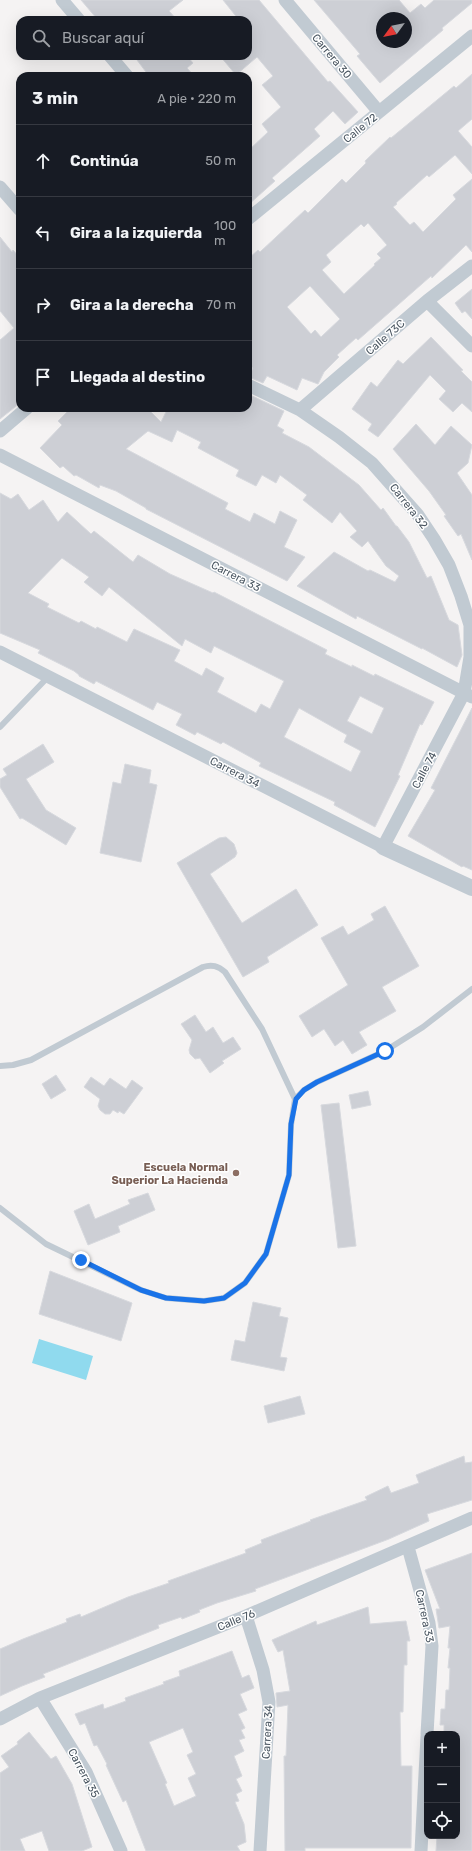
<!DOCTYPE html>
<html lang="es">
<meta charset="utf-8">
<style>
body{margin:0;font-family:Rubik,sans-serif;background:#242831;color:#f1f3f6}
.controls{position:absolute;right:12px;bottom:12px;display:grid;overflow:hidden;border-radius:8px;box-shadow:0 4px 16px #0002}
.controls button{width:36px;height:36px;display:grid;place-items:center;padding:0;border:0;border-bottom:1px solid #363941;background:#171b24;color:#f1f3f6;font:20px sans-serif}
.compass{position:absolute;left:376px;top:12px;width:36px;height:36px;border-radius:50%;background:#171b24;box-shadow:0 4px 16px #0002;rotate:237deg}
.stop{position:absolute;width:12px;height:12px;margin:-9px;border:3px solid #1a73e8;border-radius:50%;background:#fff}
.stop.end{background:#1a73e8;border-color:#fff;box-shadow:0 1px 4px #0008}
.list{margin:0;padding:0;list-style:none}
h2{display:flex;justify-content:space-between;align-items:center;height:52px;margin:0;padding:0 16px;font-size:17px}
h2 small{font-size:13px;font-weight:400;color:#9ea1a6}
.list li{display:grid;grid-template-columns:26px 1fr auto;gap:12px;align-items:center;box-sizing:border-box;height:72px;padding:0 16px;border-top:1px solid #363941}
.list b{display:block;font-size:15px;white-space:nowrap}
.list em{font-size:13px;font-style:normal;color:#9ea1a6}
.icon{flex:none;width:22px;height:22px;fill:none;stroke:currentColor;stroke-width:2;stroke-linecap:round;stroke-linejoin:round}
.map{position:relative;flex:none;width:472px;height:1851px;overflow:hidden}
.search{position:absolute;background:#171b24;box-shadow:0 4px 16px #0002;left:16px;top:16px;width:236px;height:44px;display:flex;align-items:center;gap:10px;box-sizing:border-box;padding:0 14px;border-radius:12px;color:#9ea1a6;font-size:15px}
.panel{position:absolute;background:#171b24;box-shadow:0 4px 16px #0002;left:16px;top:72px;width:236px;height:340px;border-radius:12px}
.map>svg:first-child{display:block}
</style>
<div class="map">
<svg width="472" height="1851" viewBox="0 0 472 1851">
<rect width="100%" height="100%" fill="#f5f3f3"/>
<!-- water -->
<path fill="#90daee" d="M39 1339 93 1356 86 1380 32 1363Z"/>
<!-- building -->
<path fill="#cdcfd5" stroke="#d7d9de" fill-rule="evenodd" d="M81 0H183L169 11 177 20H98Z
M223 0H259L328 82 330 81 358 112 345 124 333 111 314 129 320 136 272 178 275 181 248 205V151L268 132 262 124 281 107 262 85 273 76 257 57 236 75 220 56H248V20H239Z
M314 0H399L410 13 421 4 425 8 434 0H472V3L442 28 443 30 380 83 357 56 360 54ZM382 18H406V42H382Z
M134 56H187L193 63 187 68 194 76H149Z
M472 74V119L458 131 472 147V174L455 155 429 177 427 175 396 203 397 204 393 207 410 225 414 222 423 232 456 199 453 195 472 179V252L466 245 432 278 431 276 358 340 356 338 337 355 339 357 324 372 318 384 302 378 297 390 267 376 263 383 249 377 253 368 248 365V259L258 250 260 252 305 210 308 213 342 179 346 183 366 163 365 161 390 137 391 138 454 86 456 88ZM368 223 387 245 377 254 381 258 374 264 375 265 344 294 322 270 331 262 326 255 361 224 364 227ZM310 286 340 319 321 337 315 330 311 334 287 307Z
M0 237 12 252 13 250 20 258V403L0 419V340L14 328 0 311Z
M472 289V319L465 311 462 313 455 303Z
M431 337 463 370 461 371 472 382V412L462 403 453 412 439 399 446 391 430 375 378 437 368 430 372 424 352 409 371 382 377 387 398 360 403 364Z
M248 394 284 411 277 426 284 430 282 433 309 447 359 485 381 510 383 508 396 526H397L409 542 427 578 431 576 449 620 458 625 462 655 457 667 422 648V649L357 616 356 619 297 586 334 552 368 571 370 570 395 582 399 576 386 566 368 541 362 547 350 537 357 531 340 512 332 523 303 500 307 495 280 475 276 483 262 475 256 486 236 476 239 470 198 448 201 442 177 430 172 442 148 431 126 449 228 503 225 509 250 522 254 513 275 524 280 511 297 520 284 547 305 557 287 581 146 509V508L116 491 100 485 99 488 76 475 74 476 63 466 60 468 40 448 62 425 58 421 71 408H147L161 422 168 408H248Z
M416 424 435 445 451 426 472 445 468 463 457 473 472 495V560L461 534 458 536 444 516 446 515 429 491 393 449Z
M0 493 11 499 18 494 29 510 43 500 58 522 67 512 91 534 94 531 133 562 138 555 170 574 213 593 214 592 327 650 325 654 352 667V665L374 676 375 674 434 702 422 725 420 724 398 775 400 776 375 827 334 805 335 802 259 766 261 763 223 742 221 744 197 732 195 735 176 725 182 714 157 702 153 710 96 681 94 684 79 676V675L74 671 38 653 40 650 0 633ZM62 558 89 577 84 582 102 596 109 587 182 646 185 639 211 653 214 646 284 681 270 709 261 704 256 713 217 692 224 678 206 668 202 676 174 661 180 650 134 629 127 642 97 627 96 629 81 621 79 623 47 607 49 604 28 593ZM360 696 384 708 372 734 347 721ZM299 708 347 735 344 742 361 751 351 772 284 737Z
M472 708V870L463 866 462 867 408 836 435 790 431 788Z
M43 744 54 762 26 779 46 810 76 828 66 845 22 818 20 819 0 787V779L7 775 3 769Z
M125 764 151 770 149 783 157 785 141 862 100 853 113 782 121 784Z
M226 837 234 844 237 853 235 857 210 874 242 923 296 889 318 925 267 957 269 962 243 977 177 863 219 838Z
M385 906 419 966 382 987 396 1011 359 1032 367 1045 352 1054 343 1040 335 1046 324 1029 312 1037 299 1016 348 985 321 938 343 926 348 935 374 920 371 914Z
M195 1015 206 1032 213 1027 223 1043 233 1037 241 1049 222 1061 224 1063 210 1073 200 1058 195 1059 190 1054 189 1050 192 1040 181 1024Z
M56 1075 66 1090 51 1099 42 1084Z
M91 1077 104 1086 110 1078 126 1089 132 1080 143 1088 124 1114 119 1111 118 1113 113 1110 110 1114H105L100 1110 98 1106 100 1099 84 1087Z
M368 1091 371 1105 352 1109 349 1095Z
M339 1103 356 1246 338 1248 321 1105Z
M148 1193 155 1210 118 1226 120 1232 88 1245 74 1211 89 1204 95 1219 130 1204 128 1200Z
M50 1271 132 1303 121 1341 39 1314Z
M253 1302 281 1308 279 1316 288 1318 280 1357 287 1358 284 1371 231 1360 235 1340 245 1342Z
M300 1396 305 1414 268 1423 264 1406Z
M464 1456 465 1463 472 1462V1500L427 1514 429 1521 389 1539 290 1576 255 1589 256 1591 217 1603 199 1610 200 1612 182 1619 181 1617 158 1625 159 1628 43 1674 45 1677 22 1686 0 1696V1649L23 1639 67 1622 66 1619 80 1614 81 1617 128 1597 169 1583 168 1581 246 1553 245 1550 262 1543 261 1540 311 1521 310 1520 367 1500 365 1497 388 1486 391 1493 419 1483 416 1475Z
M472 1553V1851H436L437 1836H457V1734H444V1725H440L441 1709H445L446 1690H449L450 1668H448L450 1648H448L450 1626 439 1628 436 1609H440L425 1570Z
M368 1607 370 1624 406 1621 410 1641H407V1665H404L403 1712H400L401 1766H412L411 1848H305V1851H285L284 1756H286L288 1705 277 1707 276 1693 290 1691 283 1650 278 1652 272 1640 316 1621 317 1625Z
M232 1651 242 1678 249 1675 254 1688 240 1694 247 1710 238 1714 245 1728 241 1730 245 1738 239 1740 244 1751 234 1756 242 1776 236 1779 242 1791 236 1794 239 1801 235 1802 244 1824 246 1842 237 1846 240 1851H146L126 1800 123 1802 106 1765 107 1764 97 1745 94 1746 85 1723 80 1725 75 1714 103 1704 104 1709 126 1701 125 1698 164 1684 163 1682 180 1676 179 1671ZM183 1728 193 1752 187 1755 196 1774 188 1778 196 1796 174 1806 165 1784 167 1783 149 1742Z
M29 1732 51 1759 56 1756 72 1784 92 1847 82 1851H49L42 1831 20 1839 25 1851H0V1773L9 1767 1 1756 18 1744 17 1742Z"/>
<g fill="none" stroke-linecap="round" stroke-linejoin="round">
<!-- service -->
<path stroke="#c1cad2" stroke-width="6" d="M0 727 48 677
M0 1066 13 1065 31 1060 203 967C212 964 218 966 225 972L262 1029 295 1099
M0 1208 46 1244 141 1290 166 1298 204 1301 224 1298 245 1283 266 1254 289 1175 291 1125 295 1099 304 1090 317 1082 385 1051 423 1027 472 989"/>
<!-- minor -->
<path stroke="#c1cad2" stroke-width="13" d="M62 0 79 20
M285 0 379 112
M110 56 127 76
M0 187 20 210
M248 219 472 36
M427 301 472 346
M300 410 427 301 472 266
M0 431 27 408
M0 455 472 697
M0 652 383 847 464 693 470 657V625L461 596 449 565 434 539 418 515 372 463 339 437 300 410 248 385
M408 1547 429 1623 432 1646 427 1734
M246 1616 263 1670 269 1702 260 1851
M40 1698 86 1772 121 1851
M0 1719 40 1698 246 1616 472 1518
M421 1851 427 1736"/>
<!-- tertiary -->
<path stroke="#c1cad2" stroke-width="16" d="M383 847 472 888"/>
</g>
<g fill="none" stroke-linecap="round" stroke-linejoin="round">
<!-- route -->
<path stroke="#1a73e8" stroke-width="5" d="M81 1260 141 1290 166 1298 204 1301 224 1298 245 1283 266 1254 289 1175 291 1124 296 1099 304 1090 317 1082 385 1051"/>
</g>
<!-- markers -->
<circle fill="#8d6e63" stroke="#fff" stroke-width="1.5" cx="236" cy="1173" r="4"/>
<g text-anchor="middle" stroke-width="3" stroke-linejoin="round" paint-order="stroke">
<!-- street labels -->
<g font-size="11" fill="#4a5661" stroke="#fff">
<text transform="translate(332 56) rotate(50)" y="4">Carrera 30</text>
<text transform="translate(360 128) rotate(-39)" y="4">Calle 72</text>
<text transform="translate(385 337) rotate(-41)" y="4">Calle 73C</text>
<text transform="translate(409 506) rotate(52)" y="4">Carrera 32</text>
<text transform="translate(236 576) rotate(27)" y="4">Carrera 33</text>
<text transform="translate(424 770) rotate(-62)" y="4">Calle 74</text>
<text transform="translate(235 772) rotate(27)" y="4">Carrera 34</text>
<text transform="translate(425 1616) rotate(78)" y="4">Carrera 33</text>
<text transform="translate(236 1620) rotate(-22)" y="4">Calle 76</text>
<text transform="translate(267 1732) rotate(-87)" y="4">Carrera 34</text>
<text transform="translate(84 1773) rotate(62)" y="4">Carrera 35</text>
</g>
<!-- education labels -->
<g font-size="11" font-weight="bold" fill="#785e54" stroke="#fff" text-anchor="end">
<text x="228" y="1171">Escuela Normal<tspan x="228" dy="13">Superior La Hacienda</tspan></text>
</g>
</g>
</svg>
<div class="controls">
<button>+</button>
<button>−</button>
<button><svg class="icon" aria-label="locate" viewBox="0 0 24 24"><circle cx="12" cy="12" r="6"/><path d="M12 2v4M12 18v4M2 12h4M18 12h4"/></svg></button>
</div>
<svg class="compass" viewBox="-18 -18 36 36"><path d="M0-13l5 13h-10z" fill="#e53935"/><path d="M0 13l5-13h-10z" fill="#9ea1a6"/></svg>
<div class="stop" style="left:385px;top:1051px"></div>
<div class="stop end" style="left:81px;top:1260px"></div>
<div class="search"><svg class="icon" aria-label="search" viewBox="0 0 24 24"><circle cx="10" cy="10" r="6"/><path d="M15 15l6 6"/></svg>Buscar aquí</div>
<section class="panel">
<h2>3 min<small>A pie · 220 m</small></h2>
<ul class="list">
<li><svg class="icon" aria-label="ahead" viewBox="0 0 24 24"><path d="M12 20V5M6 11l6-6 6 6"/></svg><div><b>Continúa</b></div><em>50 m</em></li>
<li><svg class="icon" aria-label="left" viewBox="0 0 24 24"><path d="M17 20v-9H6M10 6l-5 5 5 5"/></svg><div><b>Gira a la izquierda</b></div><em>100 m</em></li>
<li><svg class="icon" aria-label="right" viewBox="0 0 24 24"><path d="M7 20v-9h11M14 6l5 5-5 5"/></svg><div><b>Gira a la derecha</b></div><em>70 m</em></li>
<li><svg class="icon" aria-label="arrive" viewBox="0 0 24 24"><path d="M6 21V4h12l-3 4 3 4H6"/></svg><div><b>Llegada al destino</b></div></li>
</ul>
</section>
</div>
